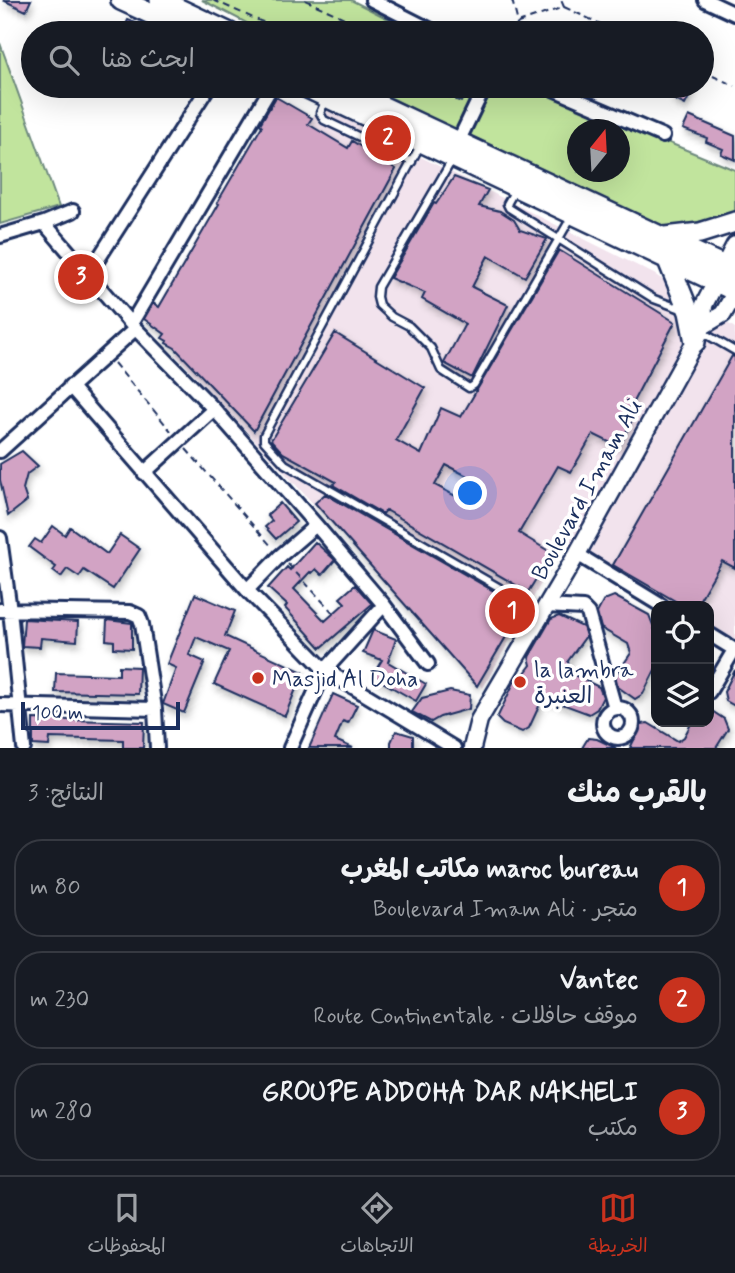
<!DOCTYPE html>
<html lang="ar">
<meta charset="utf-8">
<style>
body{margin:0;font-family:Mynerve,"Playpen Sans Arabic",sans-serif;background:#20242c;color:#f1f3f6;direction:rtl}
.controls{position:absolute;right:21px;bottom:21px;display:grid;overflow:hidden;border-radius:14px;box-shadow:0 7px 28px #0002}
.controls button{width:63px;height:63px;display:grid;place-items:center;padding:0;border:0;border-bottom:2px solid #363941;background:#171b24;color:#f1f3f6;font:35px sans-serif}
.compass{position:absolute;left:567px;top:119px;width:63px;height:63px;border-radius:50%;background:#171b24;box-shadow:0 7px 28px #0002;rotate:18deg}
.scale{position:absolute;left:21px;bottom:18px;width:159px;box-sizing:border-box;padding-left:7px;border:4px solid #1b2f5e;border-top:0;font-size:19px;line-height:24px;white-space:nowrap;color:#1b2f5e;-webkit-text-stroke:5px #fff;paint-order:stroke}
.you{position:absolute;left:471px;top:494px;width:24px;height:24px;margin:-18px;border:5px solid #fff;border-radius:50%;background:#1a73e8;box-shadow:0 0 0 10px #1a73e833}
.badge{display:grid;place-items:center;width:46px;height:46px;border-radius:50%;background:#c8321e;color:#fff;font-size:23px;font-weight:700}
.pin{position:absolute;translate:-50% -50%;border:4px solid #fff;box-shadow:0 2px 7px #0006}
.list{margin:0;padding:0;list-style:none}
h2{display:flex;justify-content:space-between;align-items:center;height:91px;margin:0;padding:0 28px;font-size:30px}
h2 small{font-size:23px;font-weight:400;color:#9ea1a6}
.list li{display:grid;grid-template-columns:46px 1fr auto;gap:21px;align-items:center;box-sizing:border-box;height:98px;margin:0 14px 14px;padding:0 14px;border:2px solid #363941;border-radius:28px}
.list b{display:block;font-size:26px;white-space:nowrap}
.list p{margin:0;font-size:23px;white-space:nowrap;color:#9ea1a6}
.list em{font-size:23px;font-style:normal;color:#9ea1a6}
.icon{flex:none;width:38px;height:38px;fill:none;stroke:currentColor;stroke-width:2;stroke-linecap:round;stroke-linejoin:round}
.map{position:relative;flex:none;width:735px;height:748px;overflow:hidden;direction:ltr}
.search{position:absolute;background:#171b24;box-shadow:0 7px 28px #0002;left:21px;right:21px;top:21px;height:77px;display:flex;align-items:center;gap:18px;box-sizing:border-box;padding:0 24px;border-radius:38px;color:#9ea1a6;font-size:26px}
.sheet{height:427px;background:#171b24}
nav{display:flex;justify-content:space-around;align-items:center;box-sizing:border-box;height:98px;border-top:2px solid #363941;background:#171b24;font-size:19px;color:#9ea1a6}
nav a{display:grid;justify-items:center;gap:4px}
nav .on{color:#c8321e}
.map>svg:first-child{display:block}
</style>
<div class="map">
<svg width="735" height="748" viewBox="0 0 735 748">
<defs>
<filter id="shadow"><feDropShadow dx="2" dy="4" stdDeviation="3.5" flood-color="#0004"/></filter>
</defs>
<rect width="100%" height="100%" fill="#fff"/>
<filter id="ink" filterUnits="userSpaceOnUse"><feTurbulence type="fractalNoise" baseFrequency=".0143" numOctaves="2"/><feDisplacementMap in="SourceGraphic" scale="14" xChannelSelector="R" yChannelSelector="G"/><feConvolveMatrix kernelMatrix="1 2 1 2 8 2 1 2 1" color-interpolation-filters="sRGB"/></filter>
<g filter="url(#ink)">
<!-- built -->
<path fill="#f2e3ed" d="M319 106 654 274 735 328V639L709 624V606H677L564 542 483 688 176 355Z"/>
<!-- green -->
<path fill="#c1e49d" stroke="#6e8a7e" stroke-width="2" fill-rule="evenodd" d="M202 0H351L416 33H266Z
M0 43 59 207 0 224Z
M368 86H477L456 131Z
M492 86H531L735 170V213L666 230 469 135ZM578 130H620V172H578Z"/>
<!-- building -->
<path fill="#d2a3c4" stroke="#1b2f5e" stroke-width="2" fill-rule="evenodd" filter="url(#shadow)" d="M3 0H31L26 11Z
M128 20 159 33H122Z
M682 86 693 89 685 105 673 99 675 89 681 90Z
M276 97 312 118 308 124 348 148 352 141 396 169 254 431 175 348 166 343 167 341 162 338 165 334 144 319 153 303 159 307 219 204 217 203 262 126 260 124Z
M689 116 735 136V160L721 154 723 149 706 142 707 138 683 129Z
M454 177 488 190 479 206 500 211 514 220 520 230 547 239 525 277 488 256 472 287 508 305 472 378 444 363 465 324 422 299 425 293 390 278 434 203 436 204Z
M559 250 675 322 625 417 632 420 619 447 593 434 571 472 558 466 519 533 552 553 528 592 386 510 383 514 333 485 336 482 283 453 271 440 335 333 425 388 396 440 421 454 441 408 461 417ZM446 465 471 478 459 498 435 485Z
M732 356 735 357V568L722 561 696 606H684L613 565Z
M22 451 38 466 27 474 23 489 27 501 8 516 0 480V464Z
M325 494 523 608 477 686 315 503Z
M280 503 296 522 276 539 265 527 272 521 267 515Z
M53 526 65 535 70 527 107 554 120 535 140 549 113 589 84 570 79 577 67 569 61 577 53 571 56 567 29 547 35 539 41 543Z
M315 542 335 560 322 575 316 569 312 573 310 572 294 589 298 593 325 621 345 603 340 598 355 585 372 604 321 648 285 608 287 605 268 588 287 567 290 570Z
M195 594 235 611 225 636 303 672 285 716 214 684 229 651 196 637 189 655 205 662 184 713 163 704 176 668 167 664Z
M614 596 649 615 656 633V668L643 694 635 699 618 687 616 679V675L631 653 628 644 601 628 597 613 604 600Z
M559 616 583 627 586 636 568 661 570 673 599 687 603 697 597 709 589 714 549 699 541 702 529 728 522 732 503 724 497 718 517 676 524 674 531 665 529 657 551 619Z
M24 619 78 622 77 641 41 638 40 647 22 646Z
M107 620 132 623V649L114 648V641L106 640Z
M373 630 396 639 388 662 426 684 416 701 372 676 382 660 363 653Z
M119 666 139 667 138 694 55 692 56 673 119 675Z
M735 670V706L726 701 724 692Z
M450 691 470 695 469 709 440 717 431 722 412 712 422 698Z
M333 694 357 705 348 723 343 721 335 740 353 748H309Z
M709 709 724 719 728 729 716 748H630L642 724 648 723 678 741 684 737 692 722H709Z
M33 719 144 722 143 748H123V740L50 738 49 746 33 745Z
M396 731 413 736V748H391V742Z
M588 738 597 739 616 748H582Z"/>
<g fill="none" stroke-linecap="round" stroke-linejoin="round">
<defs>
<path id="service" d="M326 99 320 113 324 120 412 162
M421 144 264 435V441L285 464 507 592
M452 160 378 287 377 297 379 305 392 317 409 326 431 348 441 370 469 388 474 385 572 216
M515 190 507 204 509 208 654 299 684 310
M702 332 735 351"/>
<path id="minor" d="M372 0 437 33
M705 0 735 14
M546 86 663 136
M458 142 485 86
M44 223 73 211
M0 236 44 223 131 324 214 409 316 525 384 605 428 664
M88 275 209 86
M131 324 272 86
M70 386 247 590 325 670 454 748
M0 451 135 329
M144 473 214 409
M0 538 10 610 24 748
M577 554 662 606
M247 590 280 556 316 525
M546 606 583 608 588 613 615 708
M0 610 130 612 139 616 142 624 155 709 157 748
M709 634 735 650
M709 692 734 650
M0 705 155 709
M603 723a15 15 0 1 1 30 0a15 15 0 1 1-30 0Z
M290 748 325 670 384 605"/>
<path id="tertiary" d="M703 326 723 314 735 293
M472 748 479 720 577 554 695 342 703 326 704 305 735 245"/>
<path id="primary" d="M121 0 193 33
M160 0 230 33
M303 86 735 291
M339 86 735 271
M665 237 700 233 735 222
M667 258 689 312 695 342"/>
</defs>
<!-- service casing -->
<use href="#service" stroke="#1b2f5e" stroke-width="11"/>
<!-- minor casing -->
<use href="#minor" stroke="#1b2f5e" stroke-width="18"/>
<!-- tertiary casing -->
<use href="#tertiary" stroke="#1b2f5e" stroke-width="21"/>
<!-- primary casing -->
<use href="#primary" stroke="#1b2f5e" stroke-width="24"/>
<!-- path -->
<path stroke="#1b2f5e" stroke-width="2" stroke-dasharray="7 5" stroke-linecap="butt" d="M213 0 260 21 295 33
M305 0 377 33
M512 0 518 23 512 33
M564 7 620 33
M518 23 564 7 561 0
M349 33 353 23
M702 71 735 86
M422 86 464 103
M462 101 469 86
M114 363 171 431
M186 449 272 547
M288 564 337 617"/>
<!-- service -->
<use href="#service" stroke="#fff" stroke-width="6"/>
<!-- minor -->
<use href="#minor" stroke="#fff" stroke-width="12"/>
<!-- tertiary -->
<use href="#tertiary" stroke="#fff" stroke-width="16"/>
<!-- primary -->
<use href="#primary" stroke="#fff" stroke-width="19"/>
</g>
</g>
<!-- markers -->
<g fill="#c8321e" stroke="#fff" stroke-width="2.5">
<circle cx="258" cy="678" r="7"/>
<circle cx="520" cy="682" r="7"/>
</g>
<g text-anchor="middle" stroke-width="7" stroke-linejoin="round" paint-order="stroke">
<!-- street labels -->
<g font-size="23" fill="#1b2f5e" stroke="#fff">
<text transform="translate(586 489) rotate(-61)" y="8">Boulevard Imam Ali</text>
</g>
<!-- poi labels -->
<g font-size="23" fill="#1b2f5e" stroke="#fff" text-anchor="start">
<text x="534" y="677">la lambra<tspan x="534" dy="26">العنبرة</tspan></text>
<text x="272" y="686">Masjid Al Doha</text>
</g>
</g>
</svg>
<div class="controls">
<button><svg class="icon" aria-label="locate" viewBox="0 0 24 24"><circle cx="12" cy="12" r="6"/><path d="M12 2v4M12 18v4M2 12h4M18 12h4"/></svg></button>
<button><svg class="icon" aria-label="layers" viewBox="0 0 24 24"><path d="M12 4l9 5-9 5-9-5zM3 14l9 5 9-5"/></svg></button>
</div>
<svg class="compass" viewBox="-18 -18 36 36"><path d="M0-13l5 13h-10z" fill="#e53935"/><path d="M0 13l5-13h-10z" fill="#9ea1a6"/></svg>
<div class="scale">100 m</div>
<div class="you"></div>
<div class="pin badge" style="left:512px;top:611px">1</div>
<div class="pin badge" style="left:388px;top:138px">2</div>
<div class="pin badge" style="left:81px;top:277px">3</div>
<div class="search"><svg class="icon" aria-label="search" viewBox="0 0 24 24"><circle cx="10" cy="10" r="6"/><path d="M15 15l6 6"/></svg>ابحث هنا</div>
</div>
<section class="sheet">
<h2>بالقرب منك<small>النتائج: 3</small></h2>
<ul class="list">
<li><span class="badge">1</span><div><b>maroc bureau مكاتب المغرب</b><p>متجر · Boulevard Imam Ali</p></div><em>80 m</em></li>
<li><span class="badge">2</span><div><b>Vantec</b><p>موقف حافلات · Route Continentale</p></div><em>230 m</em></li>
<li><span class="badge">3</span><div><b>GROUPE ADDOHA DAR NAKHELI</b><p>مكتب</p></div><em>280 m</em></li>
</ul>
</section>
<nav>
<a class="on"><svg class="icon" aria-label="map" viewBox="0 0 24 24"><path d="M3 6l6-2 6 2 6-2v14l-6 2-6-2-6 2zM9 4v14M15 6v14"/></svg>الخريطة</a>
<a><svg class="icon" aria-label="directions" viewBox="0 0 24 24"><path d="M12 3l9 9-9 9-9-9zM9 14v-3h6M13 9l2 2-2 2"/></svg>الاتجاهات</a>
<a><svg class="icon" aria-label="saved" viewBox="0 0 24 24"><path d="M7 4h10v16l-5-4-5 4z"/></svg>المحفوظات</a>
</nav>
